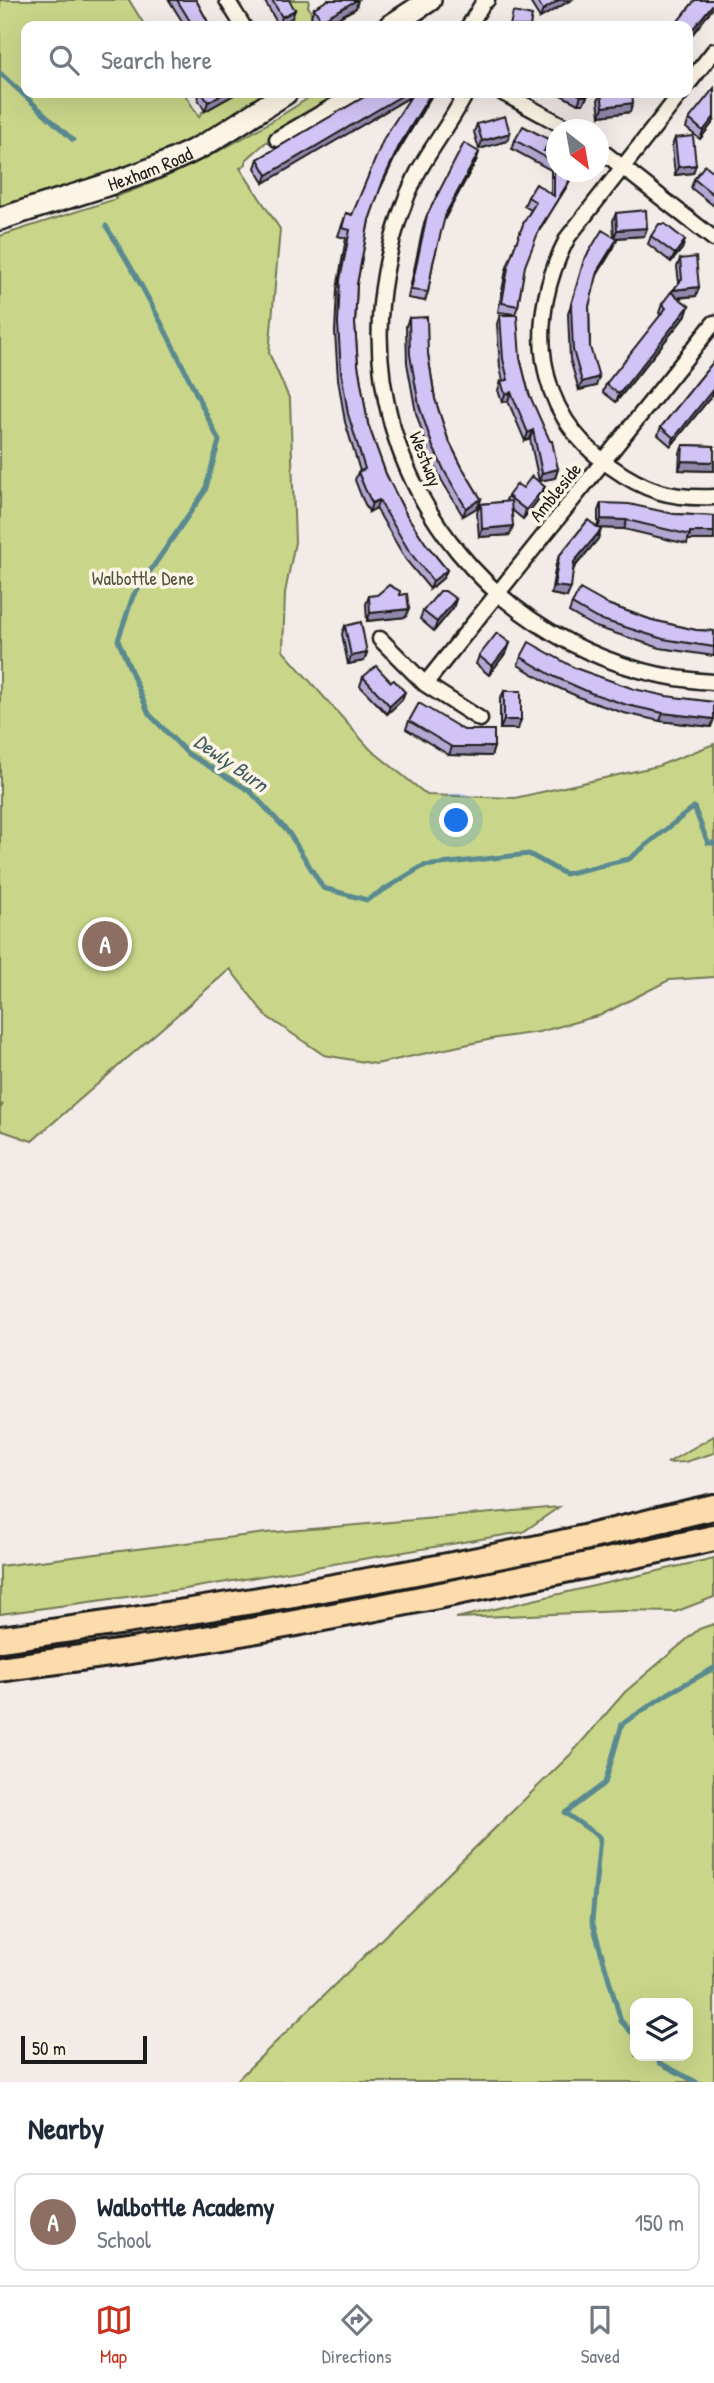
<!DOCTYPE html>
<style>
body{margin:0;font-family:"Patrick Hand",sans-serif;background:#f2f2f3;color:#1f2937}
.controls{position:absolute;right:21px;bottom:21px;display:grid;overflow:hidden;border-radius:14px;box-shadow:0 7px 28px #0002}
.controls button{width:63px;height:63px;display:grid;place-items:center;padding:0;border:0;border-bottom:2px solid #e0e1e3;background:#fff;color:#1f2937;font:35px sans-serif}
.compass{position:absolute;left:546px;top:119px;width:63px;height:63px;border-radius:50%;background:#fff;box-shadow:0 7px 28px #0002;rotate:149deg}
.scale{position:absolute;left:21px;bottom:18px;width:126px;box-sizing:border-box;padding-left:7px;border:4px solid #1c1c1c;border-top:0;font-size:19px;line-height:24px;white-space:nowrap;color:#1c1c1c;-webkit-text-stroke:5px #fcf5e5;paint-order:stroke}
.you{position:absolute;left:457px;top:821px;width:24px;height:24px;margin:-18px;border:5px solid #fff;border-radius:50%;background:#1a73e8;box-shadow:0 0 0 10px #1a73e833}
.badge{display:grid;place-items:center;width:46px;height:46px;border-radius:50%;background:#c8321e;color:#fff;font-size:23px;font-weight:700}
.pin{position:absolute;translate:-50% -50%;border:4px solid #fff;box-shadow:0 2px 7px #0006}
.list{margin:0;padding:0;list-style:none}
h2{display:flex;justify-content:space-between;align-items:center;height:91px;margin:0;padding:0 28px;font-size:30px}
h2 small{font-size:23px;font-weight:400;color:#747a83}
.list li{display:grid;grid-template-columns:46px 1fr auto;gap:21px;align-items:center;box-sizing:border-box;height:98px;margin:0 14px 14px;padding:0 14px;border:2px solid #e0e1e3;border-radius:14px}
.list b{display:block;font-size:26px;white-space:nowrap}
.list p{margin:0;font-size:23px;white-space:nowrap;color:#747a83}
.list em{font-size:23px;font-style:normal;color:#747a83}
.icon{flex:none;width:38px;height:38px;fill:none;stroke:currentColor;stroke-width:2;stroke-linecap:round;stroke-linejoin:round}
.map{position:relative;flex:none;width:714px;height:2082px;overflow:hidden}
.search{position:absolute;background:#fff;box-shadow:0 7px 28px #0002;left:21px;right:21px;top:21px;height:77px;display:flex;align-items:center;gap:18px;box-sizing:border-box;padding:0 24px;border-radius:14px;color:#747a83;font-size:26px}
.sheet{height:203px;background:#fff}
nav{display:flex;justify-content:space-around;align-items:center;box-sizing:border-box;height:98px;border-top:2px solid #e0e1e3;background:#fff;font-size:19px;color:#747a83}
nav a{display:grid;justify-items:center;gap:4px}
nav .on{color:#c8321e}
.map>svg:first-child{display:block}
</style>
<div class="map">
<svg width="714" height="2082" viewBox="0 0 714 2082">
<rect width="100%" height="100%" fill="#f3ebe8"/>
<filter id="ink" filterUnits="userSpaceOnUse"><feTurbulence type="fractalNoise" baseFrequency=".0143" numOctaves="2"/><feDisplacementMap in="SourceGraphic" scale="14" xChannelSelector="R" yChannelSelector="G"/><feConvolveMatrix kernelMatrix="1 2 1 2 8 2 1 2 1" color-interpolation-filters="sRGB"/></filter>
<g filter="url(#ink)">
<!-- green -->
<path fill="#c9d689" stroke="#727952" stroke-width="2" fill-rule="evenodd" d="M0 0H129L145 26H26V93H184L199 117 202 112 237 93H265L209 130 153 157 0 209Z
M286 0H309L308 6 317 26H278L292 18Z
M316 93H344L265 143 246 160V164L240 168 280 229 269 353 290 400 295 542 285 593 283 651 370 749 427 795 515 798 658 766 714 744V977L669 980 601 1015 539 1032 497 1038 376 1064 324 1055 266 1016 230 969 32 1141 0 1130V1109L3 1104 0 1106V236L116 199 115 197C187 171 253 135 316 93Z
M714 1436V1453L685 1462 667 1463Z
M559 1507 523 1532 185 1589 0 1614V1566L266 1533Z
M714 1558V1597L675 1612 622 1611 456 1618Z
M714 1624V2082H235L571 1754 625 1692 699 1629ZM688 2003V2056H635V2003Z"/>
<g fill="none" stroke-linecap="round" stroke-linejoin="round">
<!-- stream -->
<path stroke="#5a8a90" stroke-width="5" d="M0 73 73 140
M106 226C150 295 184 368 219 441L205 491 133 596 118 640 149 714 187 753 250 791 289 833 323 888 367 900 423 866 529 854 565 874 629 859 694 807 708 843H714
M635 2036 621 2021 592 1921 600 1837 565 1813 605 1783 622 1724 669 1693 714 1668
M654 2056 660 2063 696 2082"/>
<defs>
<path id="minor" d="M227 0 243 26
M469 26 483 3 487 0
M688 84 714 51
M466 93C452 121 432 146 417 174 401 206 391 240 385 275 348 481 507 671 714 682
M503 93 571 130
M681 93 568 237C526 317 532 411 610 466 645 491 670 499 714 497
M277 139 356 93
M598 148 714 239
M380 639 425 684 480 719
M425 684 714 323"/>
<g id="secondary">
<path d="M390 26 430 0"/>
<path id="s1" d="M0 219C67 196 141 179 204 145 232 129 259 110 286 93"/>
</g>
<path id="trunk" d="M0 1639C177 1615 353 1586 528 1550 590 1538 652 1521 714 1507
M0 1669C54 1661 109 1655 163 1646 348 1616 531 1578 714 1538"/>
</defs>
<!-- minor casing -->
<use href="#minor" stroke="#1c1c1c" stroke-width="19"/>
<!-- secondary casing -->
<use href="#secondary" stroke="#1c1c1c" stroke-width="26"/>
<!-- trunk casing -->
<use href="#trunk" stroke="#1c1c1c" stroke-width="30"/>
<!-- minor -->
<use href="#minor" stroke="#fcf5e5" stroke-width="14"/>
<!-- secondary -->
<use href="#secondary" stroke="#fcf5e5" stroke-width="21"/>
<!-- trunk -->
<use href="#trunk" stroke="#fcdcac" stroke-width="24"/>
</g>
<!-- wall -->
<path fill="#b4a8d3" stroke="#1c1c1c" stroke-width="2" d="M169 0H196L210 26H185Z
M264 0H289L292 18 279 26Z
M531 0H571L540 18 530 2Z
M314 8H356L323 26H317L311 16Z
M200 93H237L205 111 198 99Z
M371 93 432 95 396 155 380 189 369 220 357 284 355 324 358 365 368 424 386 474 406 514 426 544 447 570 443 578 430 589 406 560 376 508 369 512 362 498 355 480 358 472 360 471 345 422 338 379 335 332 337 289 346 238 338 236 343 222 346 213 352 215 410 97 264 183 255 168 258 159Z
M557 93H589L583 104H578Z
M601 93H632L630 112 600 116 598 100Z
M689 119 714 121 700 139 686 128Z
M477 124 510 133 507 141 479 149 474 132Z
M675 138 693 173 675 175 672 146Z
M515 140 545 151 571 178 567 186 536 236 524 267 518 306 515 314 498 312 506 270 524 222 531 210 524 206 528 197 551 194V170L512 149Z
M479 152 476 161 444 218 433 263 428 292 425 301 408 298 424 223 427 215Z
M714 172V206L691 188 694 179Z
M616 213 647 228 644 236 616 238 614 247 597 274 589 306 590 347 596 386 579 390 570 359 568 314 584 260 614 237 613 221Z
M651 236 685 240 682 249 671 262 648 244Z
M680 259 699 287 696 296 678 298 689 306 686 315 616 402 603 392 606 384 661 315 659 313 662 304 672 293 679 283 677 267Z
M500 315 520 358 529 394 558 469 555 478 539 481 530 439 525 441 508 401 502 402 498 390 501 381H503L500 367 497 324Z
M409 318 428 354 435 399 448 439 462 467 481 499 478 507 463 516 442 481 430 456 416 413 407 363 406 326Z
M714 361V393L671 446 658 435 661 427Z
M683 445 714 446V471L679 470 680 453Z
M545 487 542 495 523 519 512 510 510 535 479 537 477 512 481 504 505 502 508 496 523 488Z
M601 503 674 514 714 516 688 540 687 544 624 529 598 528V539L574 568 567 597 551 594 556 564 559 556 598 528V511Z
M400 595 406 617 367 621 366 604 369 596Z
M456 599 453 608 434 631 420 619 423 611Z
M572 604H607L652 620 696 630 714 631V656L660 648 593 626 569 612Z
M345 626 364 661 348 664 342 634Z
M510 643 507 651 489 675 476 664 479 656Z
M521 657 575 668 711 727 660 721 624 713 588 701 552 685 518 665Z
M363 677 402 700 387 714 360 686Z
M504 691 518 729H500V699Z
M409 721 464 730 494 747 491 756 449 755 406 729Z"/>
<!-- shaded-wall -->
<path fill="#9288ac" stroke="#1c1c1c" stroke-width="2" d="M357 0H358L356 8 323 26H319L321 20Z
M559 0H571L540 18 543 10Z
M714 3V7L688 40V35Z
M295 10 292 18 279 26 282 17Z
M225 93H237L205 111 208 102Z
M406 93H414L413 95 264 183 267 175Z
M431 93H433L432 95 396 155 380 189 399 146Z
M589 93 583 104H578L581 96Z
M633 103 630 112 600 116 603 107Z
M714 117V121L700 139 703 131Z
M510 133 507 141 479 149 482 141Z
M479 152 476 161 443 222 446 213Z
M696 165 693 173 675 175 678 167Z
M571 178 567 186 536 236 540 228Z
M647 228 644 236 614 238 617 230Z
M617 239 614 247 596 277 599 268Z
M685 240 682 249 671 262 675 254Z
M699 287 696 296 670 298 673 290Z
M689 306 686 315 616 402 619 394Z
M599 377 596 386 579 390 582 382Z
M714 388V393L671 446 674 438Z
M511 392 508 401 502 402 505 394Z
M533 430 530 439 525 441 528 433Z
M682 461 714 462V471L679 470Z
M558 469 555 478 539 481 542 473Z
M545 487 542 495 523 519 526 510Z
M481 499 478 507 463 516 466 508Z
M379 500 376 508 369 512 372 503Z
M601 519 627 520 624 529 598 528Z
M513 526 510 535 479 537 482 529Z
M601 530 598 539 571 571 574 562Z
M690 532H714V540H688Z
M447 570 443 578 430 589 433 581Z
M554 586 571 588 567 597 551 594Z
M456 599 453 608 434 631 437 622Z
M409 609 406 617 367 621 370 613Z
M510 643 507 651 489 675 492 666Z
M367 653 364 661 348 664 351 656Z
M405 692 402 700 387 714 390 706Z
M663 713 714 719 711 727 660 721Z
M504 720H521L518 729H500Z
M452 747H494L491 756 449 755Z"/>
<!-- building -->
<path fill="#d1c3f5" stroke="#1c1c1c" stroke-width="2" d="M177 0H196L210 26H193Z
M272 0H289L295 10 282 17Z
M328 0H357L321 20 314 8Z
M537 0H559L543 10Z
M695 0H714V3L688 35V26H674Z
M513 12 532 16 530 26H510Z
M714 88V117L703 131 689 119Z
M202 93H225L208 102Z
M371 93H406L267 175 258 159Z
M413 93H431L399 146 383 181 369 220 357 284 355 324 358 365 368 424 386 474 406 514 426 544 447 570 433 581 409 551 379 500 372 503 365 489 358 472 365 469 348 414 341 371 338 323 340 280 350 230 342 228 346 213 352 215 384 138Z
M576 93H588L586 96H581Z
M601 93H632L633 103 603 107Z
M505 116 510 133 482 141 477 124Z
M523 126 550 140 544 151H556V172H571V178L540 228 525 266 518 306 502 303 509 262 524 222 536 202 528 197 536 184 554 196V162L515 140Z
M693 136 696 165 678 167 675 138Z
M464 143 479 152 446 213 433 263 428 292 411 290 427 215Z
M705 165 714 172V195L694 179Z
M646 210 647 228 617 230 616 213Z
M659 224H665L685 240 675 254 651 236Z
M602 230 617 239 599 268 589 306 590 347 599 377 582 382 573 350 571 306 584 260Z
M696 257 699 287 673 290 682 279 680 259Z
M671 292 689 306 619 394 606 384 666 308 662 304Z
M500 315H517L520 358 529 394 550 441H552L558 469 542 473 533 430 528 433 511 392 505 394 501 381 508 380 503 359Z
M427 317 428 354 435 399 448 439 462 467 481 499 466 508 445 472 433 447 419 405 410 355 409 318Z
M714 361V388L674 438 661 427Z
M683 445 714 446V462L682 461Z
M532 476 545 487 526 510 508 496 517 484 523 488Z
M511 501 513 526 482 529 481 504Z
M601 503 629 504 674 514 714 516V532H690V535L627 520 601 519Z
M588 520 601 530 574 562 571 588 554 586 559 556Z
M389 585 400 591V595L407 594 409 609 370 613 369 596 377 595Z
M580 589 607 604 652 620 696 630 714 631V647L663 639 596 618 572 604Z
M440 591H445L456 599 437 622 423 611Z
M361 622 367 653 351 656 345 626Z
M497 633 510 643 492 666 479 656Z
M529 642 575 668 634 689 666 696 714 702V719L663 713 627 705 591 693 555 677 521 657Z
M376 666 391 682 394 680 405 692 390 706 363 677Z
M504 691H521V720H504Z
M419 703 464 730H494V747H452L409 721Z"/>
</g>
<g text-anchor="middle" stroke-width="7" stroke-linejoin="round" paint-order="stroke">
<!-- street labels -->
<g font-size="19" fill="#1c1c1c" stroke="#fcf5e5">
<text dy="7" stroke="none"><textPath href="#s1" startOffset="158">Hexham Road</textPath></text>
<text transform="translate(426 459) rotate(68)" y="7">Westway</text>
<text transform="translate(555 492) rotate(-51)" y="7">Ambleside</text>
</g>
<!-- park labels -->
<g font-size="19" fill="#50543d" stroke="#fcf5e5">
<text x="143" y="585">Walbottle Dene</text>
</g>
<!-- water labels -->
<g font-size="21" font-style="italic" fill="#405c60" stroke="#fcf5e5">
<text transform="translate(231 763) rotate(35)" y="7">Dewly Burn</text>
</g>
</g>
</svg>
<div class="controls">
<button><svg class="icon" aria-label="layers" viewBox="0 0 24 24"><path d="M12 4l9 5-9 5-9-5zM3 14l9 5 9-5"/></svg></button>
</div>
<svg class="compass" viewBox="-18 -18 36 36"><path d="M0-13l5 13h-10z" fill="#e53935"/><path d="M0 13l5-13h-10z" fill="#747a83"/></svg>
<div class="scale">50 m</div>
<div class="you"></div>
<div class="pin badge" style="left:105px;top:944px;background:#8d6e63">A</div>
<div class="search"><svg class="icon" aria-label="search" viewBox="0 0 24 24"><circle cx="10" cy="10" r="6"/><path d="M15 15l6 6"/></svg>Search here</div>
</div>
<section class="sheet">
<h2>Nearby<small></small></h2>
<ul class="list">
<li><span class="badge" style="background:#8d6e63">A</span><div><b>Walbottle Academy</b><p>School</p></div><em>150 m</em></li>
</ul>
</section>
<nav>
<a class="on"><svg class="icon" aria-label="map" viewBox="0 0 24 24"><path d="M3 6l6-2 6 2 6-2v14l-6 2-6-2-6 2zM9 4v14M15 6v14"/></svg>Map</a>
<a><svg class="icon" aria-label="directions" viewBox="0 0 24 24"><path d="M12 3l9 9-9 9-9-9zM9 14v-3h6M13 9l2 2-2 2"/></svg>Directions</a>
<a><svg class="icon" aria-label="saved" viewBox="0 0 24 24"><path d="M7 4h10v16l-5-4-5 4z"/></svg>Saved</a>
</nav>
